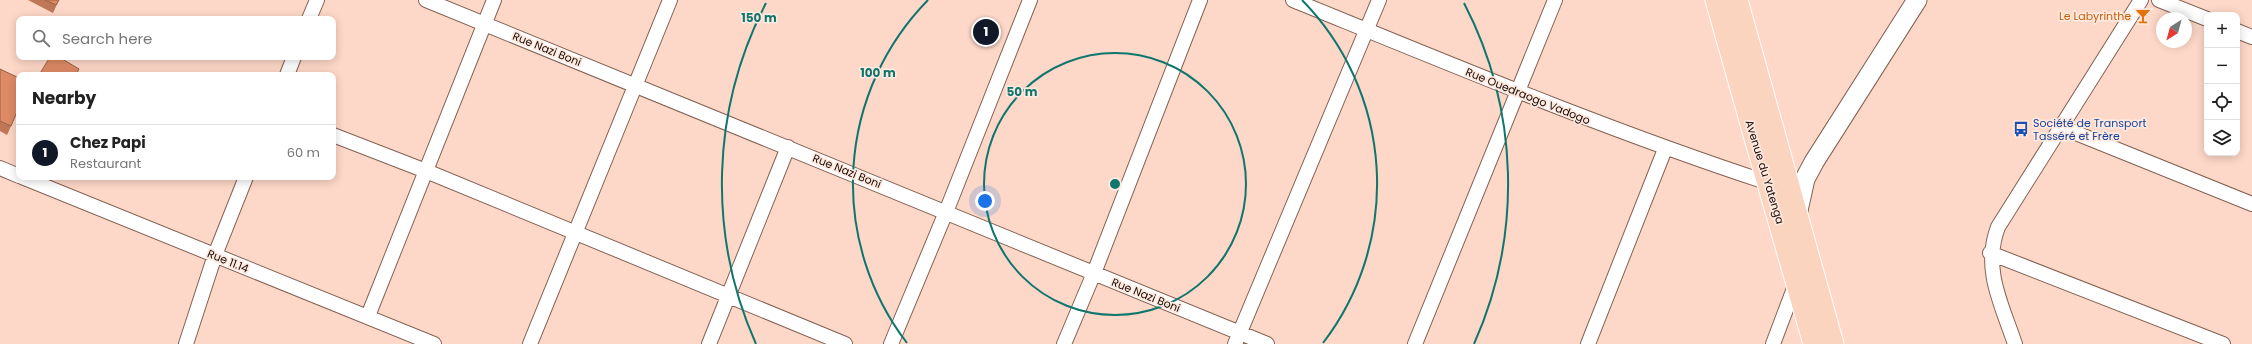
<!DOCTYPE html>
<meta charset="utf-8">
<style>
body{margin:0;font-family:Poppins,sans-serif;background:#f2f2f2;color:#222}
.controls{position:absolute;right:12px;top:12px;display:grid;overflow:hidden;border-radius:8px;box-shadow:0 2px 10px #0003}
.controls button{width:36px;height:36px;display:grid;place-items:center;padding:0;border:0;border-bottom:1px solid #e0e0e0;background:#fff;color:#222;font:20px sans-serif}
.compass{position:absolute;left:2156px;top:12px;width:36px;height:36px;border-radius:50%;background:#fff;box-shadow:0 2px 10px #0003;rotate:216deg}
.you{position:absolute;left:985px;top:201px;width:14px;height:14px;margin:-10px;border:3px solid #fff;border-radius:50%;background:#1a73e8;box-shadow:0 0 0 6px #1a73e833}
.badge{display:grid;place-items:center;width:26px;height:26px;border-radius:50%;background:#111827;color:#fff;font-size:13px;font-weight:700}
.pin{position:absolute;translate:-50% -50%;border:2px solid #fff;box-shadow:0 1px 4px #0006}
.list{margin:0;padding:0;list-style:none}
h2{display:flex;justify-content:space-between;align-items:center;height:52px;margin:0;padding:0 16px;font-size:17px}
h2 small{font-size:13px;font-weight:400;color:#767676}
.list li{display:grid;grid-template-columns:26px 1fr auto;gap:12px;align-items:center;box-sizing:border-box;height:56px;padding:0 16px;border-top:1px solid #e0e0e0}
.list b{display:block;font-size:15px;white-space:nowrap}
.list p{margin:0;font-size:13px;white-space:nowrap;color:#767676}
.list em{font-size:13px;font-style:normal;color:#767676}
.icon{flex:none;width:22px;height:22px;fill:none;stroke:currentColor;stroke-width:2;stroke-linecap:round;stroke-linejoin:round}
.map{position:relative;flex:none;width:2252px;height:344px;overflow:hidden}
.search{position:absolute;background:#fff;box-shadow:0 2px 10px #0003;left:16px;top:16px;width:320px;height:44px;display:flex;align-items:center;gap:10px;box-sizing:border-box;padding:0 14px;border-radius:8px;color:#767676;font-size:15px}
.panel{position:absolute;background:#fff;box-shadow:0 2px 10px #0003;left:16px;top:72px;width:320px;height:108px;border-radius:8px}
.map>svg:first-child{display:block}
</style>
<div class="map">
<svg width="2252" height="344" viewBox="0 0 2252 344">
<rect width="100%" height="100%" fill="#fdd7c7"/>
<g fill="none" stroke-linecap="round" stroke-linejoin="round">
<defs>
<path id="street" d="M426 0 1267 344
M1293 0C1450 64 1605 129 1766 182
M2159 0 2207 19
M309 19 317 0
M2237 31 2252 37
M287 75 294 57
M2061 127 2252 204
M333 135 426 171 845 344
M0 168 19 176
M22 177 434 344
M1990 253 2223 344
M368 316 494 0
M186 344 215 255 246 177
M530 344 670 0
M709 344 788 147
M891 344 946 212 1030 0
M1064 344 1094 273 1200 0
M1235 344 1379 0
M1415 344 1555 0
M1588 344 1665 149
M1773 344 1796 283
M2015 344C2002 305 1982 269 1998 227L2141 0"/>
<path id="secondary" d="M1797 215 1805 179 1814 162 1917 0"/>
<path id="primary" d="M1716 0C1748 115 1781 229 1814 344
M1737 0 1833 344"/>
</defs>
<!-- street casing -->
<use href="#street" stroke="#836254" stroke-width="16"/>
<!-- secondary casing -->
<use href="#secondary" stroke="#836254" stroke-width="21"/>
<!-- primary casing -->
<use href="#primary" stroke="#fff" stroke-width="23"/>
<!-- street -->
<use href="#street" stroke="#fff" stroke-width="14"/>
<!-- secondary -->
<use href="#secondary" stroke="#fff" stroke-width="19"/>
<!-- primary -->
<use href="#primary" stroke="#fad4be" stroke-width="21"/>
</g>
<!-- wall -->
<path fill="#be7757" d="M28 0H59L53 13Z
M0 69 19 78V117L16 115 7 135 0 131Z"/>
<!-- building -->
<path fill="#dd8a65" stroke="#9b6147" d="M45 0H59L56 5Z
M50 57H59L79 69 76 75H39Z
M0 69 19 78V107L11 126 0 121Z"/>
<!-- distance rings -->
<g fill="none" stroke="#0f766e" stroke-width="2">
<circle cx="1115" cy="184" r="131"/>
<path d="M907 343A262 262 0 0 1 928 0M1302 0A262 262 0 0 1 1323 343"/>
<path d="M756 344A393 393 0 0 1 766 3M1464 3A393 393 0 0 1 1474 344"/>
</g>
<!-- icons -->
<defs>
<symbol id="bar-bare" viewBox="-9 -9 18 18"><path d="M-6-5H6L.8 .8V4.5H3.5V6h-7V4.5H-.8V.8Z" fill="#e8710a" stroke="#ffe8de" stroke-width="2.5" paint-order="stroke"/></symbol>
<symbol id="bus-bare" viewBox="-9 -9 18 18"><path d="M-5-6H5V4H4V6H2V4H-2V6H-4V4H-5ZM-3.5-4V0h7V-4ZM-3.5 1.2v1.5H-2V1.2ZM2 1.2v1.5H3.5V1.2Z" fill="#1a4fb4" stroke="#ffe8de" stroke-width="2.5" paint-order="stroke"/></symbol>
</defs>
<g fill-rule="evenodd">
<use href="#bar-bare" x="2132" y="5" width="22" height="22"/>
<use href="#bus-bare" x="2010" y="118" width="22" height="22"/>
</g>
<g text-anchor="middle" stroke-width="3.5" stroke-linejoin="round" paint-order="stroke">
<!-- food labels -->
<g font-size="11" fill="#c56008" stroke="#ffe8de" text-anchor="end">
<text x="2131" y="20">Le Labyrinthe</text>
</g>
<!-- street labels -->
<g font-size="11" fill="#190d08" stroke="#ffe8de">
<text transform="translate(547 49) rotate(22)" y="4">Rue Nazi Boni</text>
<text transform="translate(1528 96) rotate(22)" y="4">Rue Ouedraogo Vadogo</text>
<text transform="translate(847 171) rotate(22)" y="4">Rue Nazi Boni</text>
<text transform="translate(1765 172) rotate(73)" y="4">Avenue du Yatenga</text>
<text transform="translate(228 261) rotate(22)" y="4">Rue 11.14</text>
<text transform="translate(1146 295) rotate(22)" y="4">Rue Nazi Boni</text>
</g>
<!-- transit labels -->
<g font-size="11" fill="#164399" stroke="#ffe8de" text-anchor="start">
<text x="2033" y="127">Société de Transport<tspan x="2033" dy="13">Tasséré et Frère</tspan></text>
</g>
</g>
<circle cx="1115" cy="184" r="6" fill="#0f766e" stroke="#ffe8de" stroke-width="2"/>
<g font-size="12" text-anchor="middle" font-weight="bold" fill="#0f766e" stroke="#ffe8de" stroke-width="3.5" stroke-linejoin="round" paint-order="stroke">
<text x="759" y="22">150 m</text>
<text x="878" y="77">100 m</text>
<text x="1022" y="96">50 m</text>
</g>
</svg>
<div class="controls">
<button>+</button>
<button>−</button>
<button><svg class="icon" aria-label="locate" viewBox="0 0 24 24"><circle cx="12" cy="12" r="6"/><path d="M12 2v4M12 18v4M2 12h4M18 12h4"/></svg></button>
<button><svg class="icon" aria-label="layers" viewBox="0 0 24 24"><path d="M12 4l9 5-9 5-9-5zM3 14l9 5 9-5"/></svg></button>
</div>
<svg class="compass" viewBox="-18 -18 36 36"><path d="M0-13l5 13h-10z" fill="#e53935"/><path d="M0 13l5-13h-10z" fill="#767676"/></svg>
<div class="you"></div>
<div class="pin badge" style="left:986px;top:32px">1</div>
<div class="search"><svg class="icon" aria-label="search" viewBox="0 0 24 24"><circle cx="10" cy="10" r="6"/><path d="M15 15l6 6"/></svg>Search here</div>
<section class="panel">
<h2>Nearby<small></small></h2>
<ul class="list">
<li><span class="badge">1</span><div><b>Chez Papi</b><p>Restaurant</p></div><em>60 m</em></li>
</ul>
</section>
</div>
